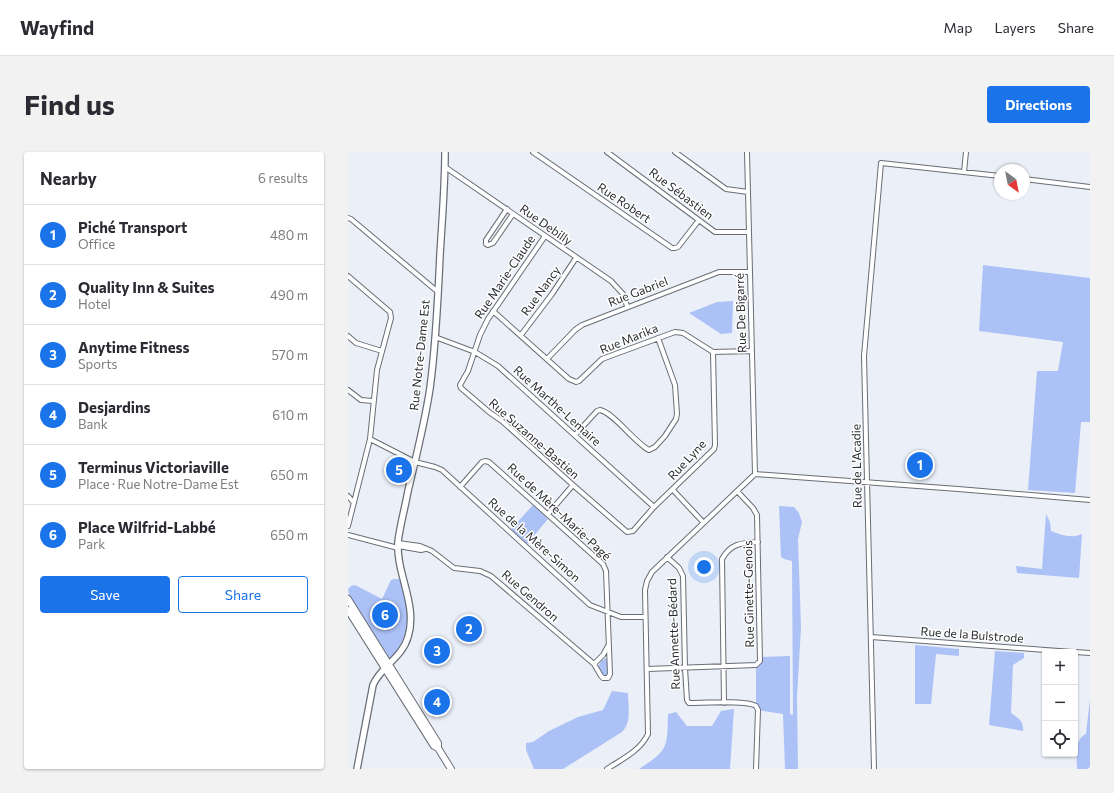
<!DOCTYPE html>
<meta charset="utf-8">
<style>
body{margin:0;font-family:Commissioner,sans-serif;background:#f2f2f3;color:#2b2b33}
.controls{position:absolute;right:12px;bottom:12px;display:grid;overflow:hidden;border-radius:4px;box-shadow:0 1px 3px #0004}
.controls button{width:36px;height:36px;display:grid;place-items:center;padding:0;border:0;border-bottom:1px solid #e1e1e2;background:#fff;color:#2b2b33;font:20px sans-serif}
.compass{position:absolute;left:646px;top:12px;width:36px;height:36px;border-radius:50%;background:#fff;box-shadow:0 1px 3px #0004;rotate:148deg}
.you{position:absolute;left:356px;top:415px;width:14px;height:14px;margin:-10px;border:3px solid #fff;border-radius:50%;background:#1a73e8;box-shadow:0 0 0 6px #1a73e833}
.badge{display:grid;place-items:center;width:26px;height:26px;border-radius:50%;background:#1a73e8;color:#fff;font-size:13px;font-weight:700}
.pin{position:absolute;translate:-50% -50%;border:2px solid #fff;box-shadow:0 1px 4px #0006}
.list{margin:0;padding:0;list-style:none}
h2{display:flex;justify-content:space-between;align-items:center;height:52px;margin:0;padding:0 16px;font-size:17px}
h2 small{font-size:13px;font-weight:400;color:#7c7c81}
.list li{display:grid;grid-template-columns:26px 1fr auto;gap:12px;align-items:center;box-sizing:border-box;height:60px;padding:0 16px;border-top:1px solid #e1e1e2}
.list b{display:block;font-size:15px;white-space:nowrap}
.list p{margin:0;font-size:13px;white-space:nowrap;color:#7c7c81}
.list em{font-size:13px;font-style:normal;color:#7c7c81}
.actions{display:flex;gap:8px;padding:12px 16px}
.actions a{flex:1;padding:9px 0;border:1px solid #1a73e8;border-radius:4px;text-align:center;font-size:14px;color:#1a73e8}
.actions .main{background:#1a73e8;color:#fff}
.icon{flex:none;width:22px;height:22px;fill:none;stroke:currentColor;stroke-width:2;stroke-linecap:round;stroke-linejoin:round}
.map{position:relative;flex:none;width:742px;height:617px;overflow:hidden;border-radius:4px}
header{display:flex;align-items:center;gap:24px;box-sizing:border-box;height:56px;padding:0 20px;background:#fff;border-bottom:1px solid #e1e1e2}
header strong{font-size:19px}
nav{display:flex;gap:22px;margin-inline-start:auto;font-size:14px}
.intro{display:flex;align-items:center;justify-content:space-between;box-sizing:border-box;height:96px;padding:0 24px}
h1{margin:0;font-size:28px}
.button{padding:10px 18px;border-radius:4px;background:#1a73e8;color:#fff;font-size:14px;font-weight:700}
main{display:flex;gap:24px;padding:0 24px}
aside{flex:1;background:#fff;border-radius:4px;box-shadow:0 1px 3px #0004}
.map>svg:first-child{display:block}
</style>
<header>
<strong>Wayfind</strong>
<nav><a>Map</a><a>Layers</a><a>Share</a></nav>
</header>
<div class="intro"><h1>Find us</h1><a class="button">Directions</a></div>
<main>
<aside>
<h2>Nearby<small>6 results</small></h2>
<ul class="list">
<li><span class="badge">1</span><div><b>Piché Transport</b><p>Office</p></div><em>480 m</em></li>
<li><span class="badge">2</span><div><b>Quality Inn &amp; Suites</b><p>Hotel</p></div><em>490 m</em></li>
<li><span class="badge">3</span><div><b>Anytime Fitness</b><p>Sports</p></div><em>570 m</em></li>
<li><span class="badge">4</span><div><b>Desjardins</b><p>Bank</p></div><em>610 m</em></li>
<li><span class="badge">5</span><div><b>Terminus Victoriaville</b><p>Place · Rue Notre-Dame Est</p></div><em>650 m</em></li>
<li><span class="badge">6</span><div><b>Place Wilfrid-Labbé</b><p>Park</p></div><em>650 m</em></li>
</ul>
<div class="actions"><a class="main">Save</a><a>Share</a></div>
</aside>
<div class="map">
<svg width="742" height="617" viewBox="0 0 742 617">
<rect width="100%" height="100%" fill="#ebeff8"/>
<!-- green -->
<path fill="#acc1f6" d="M635 113 742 126V270H733L727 341 680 338 689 219H710L715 190 631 179Z
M385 149 384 181 373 182 341 161 369 150Z
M185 353 200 367 179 392 163 377Z
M431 354 446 355 451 361 454 370 450 387 453 475 449 545 450 617H437L435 562 410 558 408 554V513L412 505 442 504V562L445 563 444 409 436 407 433 405Z
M698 362 702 370 703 379C714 383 723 387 734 382L731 426 669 421 668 414 694 417Z
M46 427H50L53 429C58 449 64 468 57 488 55 494 49 501 46 507H41L1 443 0 437 3 434 7 433 34 447 43 428Z
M567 493 611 497V504L588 502 583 552H567Z
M647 499 676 501V506L665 513 663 561C670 566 676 569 675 579L641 573Z
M258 506 260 508 261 521 259 525 254 522 250 515 253 509Z
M264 539 280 541C280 554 284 570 274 580L215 617H186L178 598V591L185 590 201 579 230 565 255 558Z
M742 547V617H729C729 605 725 588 738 582Z
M386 557 382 617H291C320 598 319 597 320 562L328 560 339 574H364L373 559Z"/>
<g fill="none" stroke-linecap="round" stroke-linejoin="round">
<defs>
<path id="street" d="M185 0 324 96H327L330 95 351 68
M259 0 367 80H401
M327 0 378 37 400 40
M399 0 407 322
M97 15 263 129 275 142 279 154
M616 20 618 0
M676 27 742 35
M159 57 138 88V92L140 93 145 91 165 62
M0 66 3 67 90 140
M197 84 140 167 132 183 120 219 112 233 113 236 141 260 154 269 225 333 279 380 285 379 306 355 366 297 367 293 365 200
M0 124 42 160 43 166 29 218 22 287 0 374
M145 159 221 227 228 230 231 229 254 207 327 180 335 181 365 200 404 199
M173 183 204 142 228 106
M0 184 8 191 34 199
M87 185 127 200 150 214 306 355
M199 207 227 178 234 173 371 120H402
M0 238 13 248 25 249
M227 283 249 259 252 258C266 261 286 290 301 298L307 295 317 284 328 267 329 262 327 233 310 186
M22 287 67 310 87 315 94 318 242 453 273 465H297
M325 338 355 370
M0 344 6 351
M200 362 225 333
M0 383 50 396
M50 391 72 394 84 399 106 416 132 419 143 424 246 512 253 524 255 526H260L262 522 258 419 255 412 141 310 137 309 134 310 112 335
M50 394 73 398 77 397
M319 405 331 416 335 424 337 516 339 548 341 551C355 551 398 548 408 554L410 558 408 617
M523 485 724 500
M727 500 742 501
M246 512 255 503 260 494
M299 517 408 513 412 509 409 363 405 356 389 339
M376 551 374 407C383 391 394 391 410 390
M259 617C274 607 292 599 300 582L297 438 299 429 304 420 407 322 610 337 742 348
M526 617 516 204 533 11 652 24"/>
<path id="secondary" d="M9 617 25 533C33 514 54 506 60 485 70 453 48 422 50 390 52 373 57 356 60 339 68 305 77 270 82 236 88 192 90 147 92 103 94 69 97 34 97 0"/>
<path id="primary" d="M0 447 90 591V596L103 617
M0 458 86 594 90 596"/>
</defs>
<!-- street casing -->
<use href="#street" stroke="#696d75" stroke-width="6"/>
<!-- secondary casing -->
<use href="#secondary" stroke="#696d75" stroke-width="8"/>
<!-- primary casing -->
<use href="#primary" stroke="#696d75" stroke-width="8"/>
<!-- street -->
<use href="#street" stroke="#fff" stroke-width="4"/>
<!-- secondary -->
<use href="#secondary" stroke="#fff" stroke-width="5.5"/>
<!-- primary -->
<use href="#primary" stroke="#fff" stroke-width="6"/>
</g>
<g text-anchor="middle" stroke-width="3" stroke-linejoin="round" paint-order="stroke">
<!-- street labels -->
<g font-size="12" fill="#292b2e" stroke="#fff">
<text transform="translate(333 42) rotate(37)" y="4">Rue Sébastien</text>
<text transform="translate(276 51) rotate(34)" y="4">Rue Robert</text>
<text transform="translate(198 73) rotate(35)" y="4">Rue Debilly</text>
<text transform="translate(157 125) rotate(-56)" y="4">Rue Marie-Claude</text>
<text transform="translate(193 139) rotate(-54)" y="4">Rue Nancy</text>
<text transform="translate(290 140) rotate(-21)" y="4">Rue Gabriel</text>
<text transform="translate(393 161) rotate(-92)" y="4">Rue De Bigarré</text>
<text transform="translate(281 187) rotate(-22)" y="4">Rue Marika</text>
<text transform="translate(72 203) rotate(-84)" y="4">Rue Notre-Dame Est</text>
<text transform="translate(209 254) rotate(42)" y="4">Rue Marthe-Lemaire</text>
<text transform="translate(186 287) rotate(41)" y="4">Rue Suzanne-Bastien</text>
<text transform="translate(339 308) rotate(-47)" y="4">Rue Lyne</text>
<text transform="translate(509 314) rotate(-91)" y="4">Rue de L'Acadie</text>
<text transform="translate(211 360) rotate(43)" y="4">Rue de Mère-Marie-Pagé</text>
<text transform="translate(186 388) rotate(42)" y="4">Rue de la Mère-Simon</text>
<text transform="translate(401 442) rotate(-91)" y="4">Rue Ginette-Genois</text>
<text transform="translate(182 444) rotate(41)" y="4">Rue Gendron</text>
<text transform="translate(326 482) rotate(-92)" y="4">Rue Annette-Bédard</text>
<text transform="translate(624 483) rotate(4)" y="4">Rue de la Bulstrode</text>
</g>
</g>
</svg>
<div class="controls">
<button>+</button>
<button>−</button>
<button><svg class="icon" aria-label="locate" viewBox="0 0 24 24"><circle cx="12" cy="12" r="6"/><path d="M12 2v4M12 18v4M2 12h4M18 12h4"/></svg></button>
</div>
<svg class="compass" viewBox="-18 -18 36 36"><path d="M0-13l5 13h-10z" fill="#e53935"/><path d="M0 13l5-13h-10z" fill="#7c7c81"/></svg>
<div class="you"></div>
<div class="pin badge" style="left:572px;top:313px">1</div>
<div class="pin badge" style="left:121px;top:477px">2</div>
<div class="pin badge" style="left:89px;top:499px">3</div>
<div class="pin badge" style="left:89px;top:550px">4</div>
<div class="pin badge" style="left:51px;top:318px">5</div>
<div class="pin badge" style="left:37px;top:463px">6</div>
</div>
</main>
